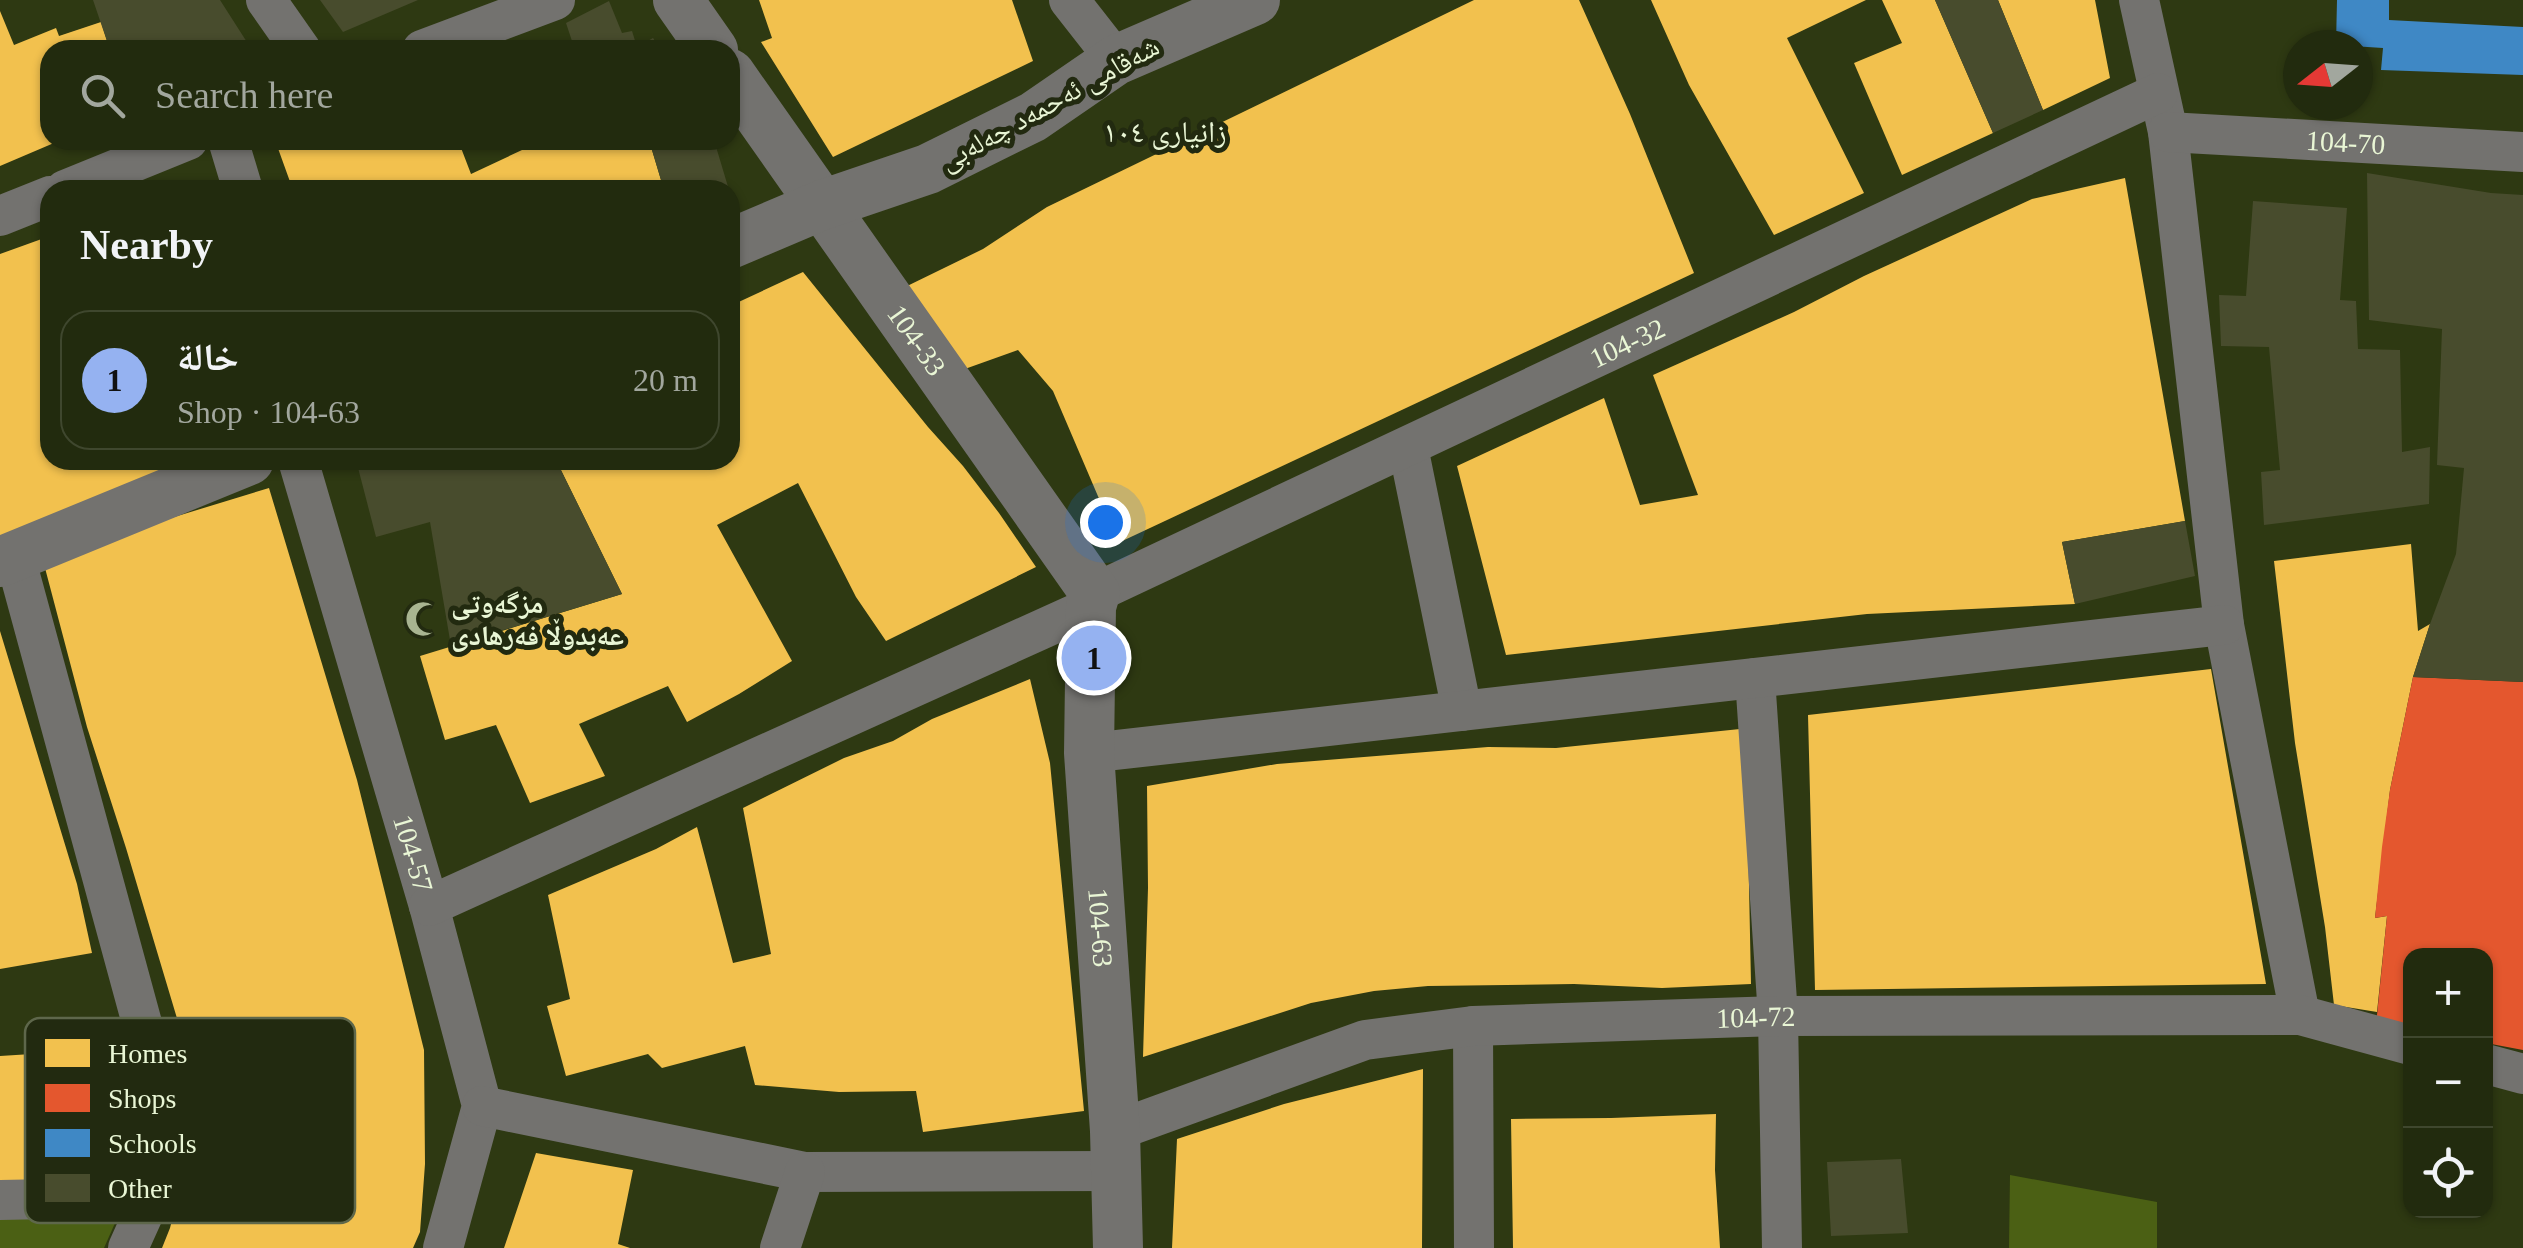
<!DOCTYPE html>
<meta charset="utf-8">
<style>
body{margin:0;font-family:"Times New Roman","Noto Naskh Arabic",serif;background:#2e371c;color:#f1f3f6}
.controls{position:absolute;right:30px;bottom:30px;display:grid;overflow:hidden;border-radius:20px;box-shadow:0 2px 8px #0004}
.controls button{width:90px;height:90px;display:grid;place-items:center;padding:0;border:0;border-bottom:2px solid #3f472e;background:#222b0e;color:#f1f3f6;font:50px sans-serif}
.compass{position:absolute;left:2283px;top:30px;width:90px;height:90px;border-radius:50%;background:#222b0e;box-shadow:0 2px 8px #0004;rotate:253deg}
.you{position:absolute;left:1105px;top:522px;width:35px;height:35px;margin:-25px;border:8px solid #fff;border-radius:50%;background:#1a73e8;box-shadow:0 0 0 15px #1a73e833}
.badge{display:grid;place-items:center;width:65px;height:65px;border-radius:50%;background:#95b2f1;color:#111;font-size:32px;font-weight:700}
.pin{position:absolute;translate:-50% -50%;border:5px solid #fff;box-shadow:0 2px 10px #0006}
.list{margin:0;padding:0;list-style:none}
h2{display:flex;justify-content:space-between;align-items:center;height:130px;margin:0;padding:0 40px;font-size:42px}
h2 small{font-size:32px;font-weight:400;color:#a2a79e}
.list li{display:grid;grid-template-columns:65px 1fr auto;gap:30px;align-items:center;box-sizing:border-box;height:140px;margin:0 20px 20px;padding:0 20px;border:2px solid #3f472e;border-radius:30px}
.list b{display:block;font-size:38px;white-space:nowrap}
.list p{margin:0;font-size:32px;white-space:nowrap;color:#a2a79e}
.list em{font-size:32px;font-style:normal;color:#a2a79e}
.icon{flex:none;width:55px;height:55px;fill:none;stroke:currentColor;stroke-width:2;stroke-linecap:round;stroke-linejoin:round}
.map{position:relative;flex:none;width:2523px;height:1248px;overflow:hidden}
.search{position:absolute;background:#222b0e;box-shadow:0 2px 8px #0004;left:40px;top:40px;width:700px;height:110px;display:flex;align-items:center;gap:25px;box-sizing:border-box;padding:0 35px;border-radius:30px;color:#a2a79e;font-size:38px}
.panel{position:absolute;background:#222b0e;box-shadow:0 2px 8px #0004;left:40px;top:180px;width:700px;height:290px;border-radius:30px}
.map>svg:first-child{display:block}
</style>
<div class="map">
<svg width="2523" height="1248" viewBox="0 0 2523 1248">
<rect width="100%" height="100%" fill="#2e3912"/>
<!-- green -->
<path fill="#4b6014" d="M2010 1175 2157 1202V1248H2009Z
M119 1214 104 1248H0V1218Z"/>
<!-- homes -->
<path fill="#f2c14e" d="M759 0H1012L1033 61 833 157 761 42 772 38Z
M1474 0H1579L1630 114 1694 273 1118 543 1053 391 1018 350 962 370 901 289 983 249 1047 207Z
M1651 0H1866L1787 38 1864 193 1774 235 1689 85Z
M1882 0H1935L1993 133 1902 175 1854 63 1902 43Z
M1998 0H2095L2110 78 2043 110Z
M0 11 14 45 56 28 59 36 101 22 110 50H50V140H61L0 166Z
M275 140H458L471 174 522 150 518 140H649L664 190H293Z
M2125 178 2185 521 2062 542 2075 604 1867 614 1506 655 1457 466 1604 398 1640 505 1698 495 1653 375 1794 312 1864 276 2032 199Z
M50 236V460H189L0 540V254Z
M803 272 928 427 963 466 999 513 1036 567 886 641 856 597 798 483 717 525 792 661 739 694 687 722 668 686 579 724 605 776 530 803 496 725 445 740 420 656 622 594 556 460H730V306Z
M269 488 357 780 424 1050 425 1164 420 1232 413 1248H162L170 1228 190 1149 192 1106 188 1055 126 848 87 727 45 568 148 525Z
M2411 544 2418 631 2430 624 2413 677 2390 790 2375 918 2387 916 2377 1012 2334 1005 2325 927 2295 743 2274 561Z
M0 631 77 884 92 953 0 969Z
M2211 669 2266 984 1815 990 1808 715Z
M1030 679 1050 763 1084 1111 923 1132 916 1091 839 1092 755 1085 745 1046 662 1068 648 1054 566 1076 547 1006 570 999 548 895 656 849 697 827 733 963 771 954 743 808 844 758 893 741 932 719Z
M1740 729 1748 836 1751 984 1662 988 1574 984 1428 986 1374 991 1311 1003 1143 1057 1148 888 1147 786 1277 764 1488 747 1556 748Z
M111 1049 118 1177 0 1182V1056Z
M1423 1069 1422 1248H1172L1177 1139 1284 1104Z
M1716 1114 1715 1170 1720 1248H1513L1511 1119 1611 1118Z
M536 1153 633 1170 618 1244 630 1248H504Z"/>
<!-- shops -->
<path fill="#e4572e" d="M2413 677 2523 682V1050L2486 1043V956H2410V1031L2376 1025 2387 916 2375 918 2382 847 2390 790Z"/>
<!-- schools -->
<path fill="#3f88c5" d="M2337 0H2389V20L2523 27V75L2381 70 2383 48 2336 45Z"/>
<!-- building -->
<path fill="#484c2d" d="M93 0H220L252 50H110Z
M320 0H418L343 32Z
M1935 0H1998L2043 110 1993 133Z
M609 1 622 33 632 31 637 47 653 38 661 50H575L566 23Z
M649 140H714L729 190H664Z
M2367 173 2491 193 2523 195V682L2413 677 2430 624 2456 554 2464 468 2437 465 2442 329 2369 320Z
M2253 201 2347 208 2340 300 2356 301 2358 349 2400 350 2402 452 2430 447 2429 504 2264 525 2261 472 2280 470 2269 347 2221 346 2219 295 2246 296Z
M356 460H556L622 594 451 646 430 522 376 537Z
M2185 521 2195 576 2075 604 2062 542Z
M1901 1159 1908 1233 1831 1236 1827 1162Z"/>
<g fill="none" stroke-linecap="round" stroke-linejoin="round">
<!-- minor -->
<g stroke="#73726f" stroke-width="40">
<path d="M266 0 301 50"/>
<path d="M1069 0 1116 60"/>
<path d="M2139 0 2168 132 2224 625 2300 1015"/>
<path d="M422 50 555 0"/>
<path id="s1" d="M2168 132 2523 152"/>
<path d="M228 140 243 190"/>
<path d="M65 190 188 140"/>
<path d="M0 216 50 196"/>
<path d="M1408 447 1462 711"/>
<path id="s2" d="M298 460 429 906 482 1106 443 1248"/>
<path d="M15 557 155 1071 157 1141 151 1197 128 1248"/>
<path id="s3" d="M1095 593 2158 93"/>
<path d="M1755 678 1778 1016 1782 1248"/>
<path d="M1089 753 2224 625"/>
<path d="M429 906 1091 607"/>
<path d="M1473 1026 1474 1248"/>
<path d="M2486 1064 2523 1074"/>
<path d="M482 1106 805 1172 1116 1171"/>
<path id="s4" d="M1115 1131 1365 1040 1473 1026 1778 1016 2300 1015 2410 1045"/>
<path d="M0 1200 151 1197"/>
<path d="M780 1248 805 1172"/>
</g>
<!-- tertiary -->
<g stroke="#73726f" stroke-width="50">
<path d="M678 0 713 50"/>
<path id="s5" d="M730 74 1095 593 1091 607 1089 753 1115 1131 1118 1248"/>
<path d="M730 244 822 205 928 169 1033 117 1116 60 1255 0"/>
<path d="M0 562 249 460"/>
</g>
</g>
<!-- icons -->
<defs>
<symbol id="mosque-bare" viewBox="-9 -9 18 18"><path d="M3.5-4.9A6 6 0 1 0 3.5 4.9A5 5 0 1 1 3.5-4.9Z" fill="#a8b491" stroke="#222a10" stroke-width="2.5" paint-order="stroke"/></symbol>
</defs>
<g fill-rule="evenodd">
<use href="#mosque-bare" x="398" y="594" width="50" height="50"/>
</g>
<g text-anchor="middle" stroke-width="10" stroke-linejoin="round" paint-order="stroke">
<!-- street labels -->
<g font-size="28" fill="#e9f6d5" stroke="#222a10">
<text transform="translate(1049 103) rotate(-29)" y="10">شەقامی ئەحمەد چەلەبی</text>
<text dy="10" stroke="none"><textPath href="#s1" startOffset="178">104-70</textPath></text>
<text dy="10" stroke="none"><textPath href="#s5" startOffset="325">104-33</textPath></text>
<text dy="10" stroke="none"><textPath href="#s3" startOffset="588">104-32</textPath></text>
<text dy="10" stroke="none"><textPath href="#s2" startOffset="410">104-57</textPath></text>
<text dy="10" stroke="none"><textPath href="#s5" startOffset="970">104-63</textPath></text>
<text dy="10" stroke="none"><textPath href="#s4" startOffset="658">104-72</textPath></text>
</g>
<!-- poi labels -->
<g font-size="28" font-weight="bold" fill="#e9f6d5" stroke="#222a10" text-anchor="start">
<text x="451" y="613">مزگەوتی<tspan x="451" dy="32">عەبدوڵا فەرهادی</tspan></text>
</g>
<!-- neighbourhood labels -->
<g font-size="30" fill="#e9f6d5" stroke="#222a10">
<text x="1165" y="142">زانیاری ١٠٤</text>
</g>
</g>
<!-- legend -->
<rect x="25" y="1018" width="330" height="205" rx="15" fill="#222a10" stroke="#5e674b" stroke-width="2.5"/>
<rect x="45" y="1039" width="45" height="28" fill="#f2c14e"/>
<rect x="45" y="1084" width="45" height="28" fill="#e4572e"/>
<rect x="45" y="1129" width="45" height="28" fill="#3f88c5"/>
<rect x="45" y="1174" width="45" height="28" fill="#484c2d"/>
<g font-size="28" fill="#e9f6d5">
<text x="108" y="1063">Homes</text>
<text x="108" y="1108">Shops</text>
<text x="108" y="1153">Schools</text>
<text x="108" y="1198">Other</text>
</g>
</svg>
<div class="controls">
<button>+</button>
<button>−</button>
<button><svg class="icon" aria-label="locate" viewBox="0 0 24 24"><circle cx="12" cy="12" r="6"/><path d="M12 2v4M12 18v4M2 12h4M18 12h4"/></svg></button>
</div>
<svg class="compass" viewBox="-18 -18 36 36"><path d="M0-13l5 13h-10z" fill="#e53935"/><path d="M0 13l5-13h-10z" fill="#a2a79e"/></svg>
<div class="you"></div>
<div class="pin badge" style="left:1094px;top:658px">1</div>
<div class="search"><svg class="icon" aria-label="search" viewBox="0 0 24 24"><circle cx="10" cy="10" r="6"/><path d="M15 15l6 6"/></svg>Search here</div>
<section class="panel">
<h2>Nearby<small></small></h2>
<ul class="list">
<li><span class="badge">1</span><div><b>خالة</b><p>Shop · 104-63</p></div><em>20 m</em></li>
</ul>
</section>
</div>
